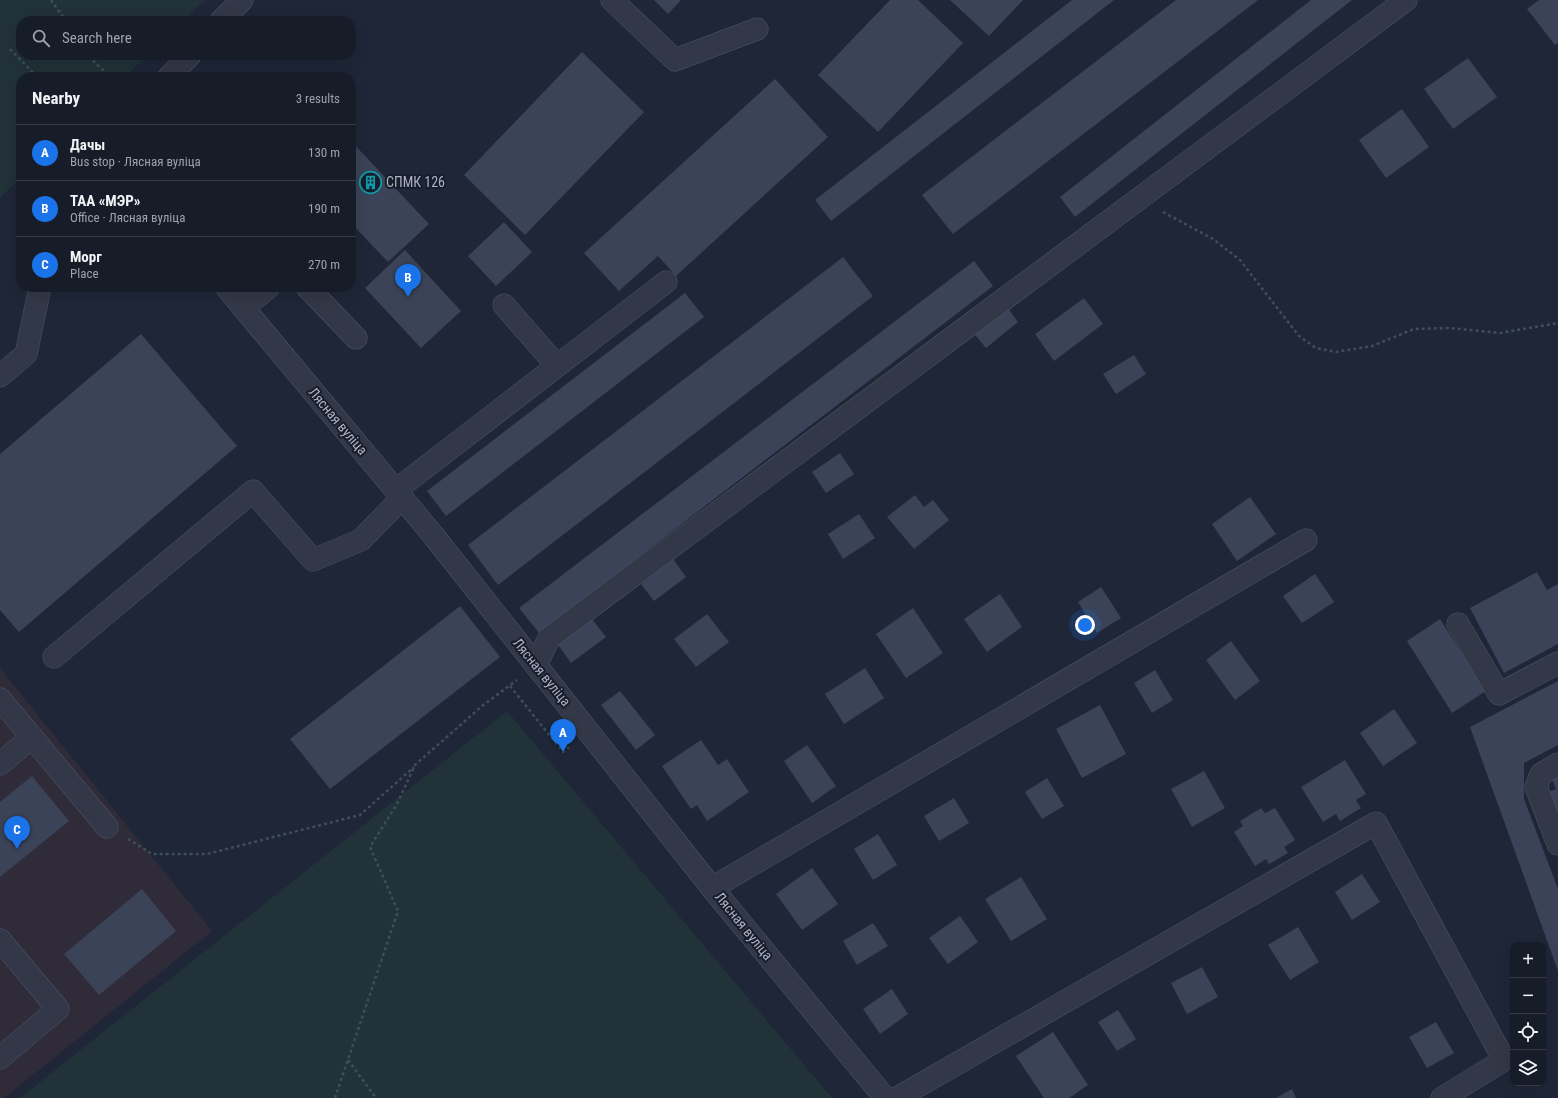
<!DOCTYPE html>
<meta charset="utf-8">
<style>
body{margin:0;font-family:"Roboto Condensed",sans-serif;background:#202531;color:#f1f3f6}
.controls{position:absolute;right:12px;bottom:12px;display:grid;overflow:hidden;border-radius:8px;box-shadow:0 4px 16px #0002}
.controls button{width:36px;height:36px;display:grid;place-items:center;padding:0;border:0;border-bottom:1px solid #363a46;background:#171c29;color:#f1f3f6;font:20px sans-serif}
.you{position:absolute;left:1085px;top:625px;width:14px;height:14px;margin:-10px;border:3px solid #fff;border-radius:50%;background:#1a73e8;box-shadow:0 0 0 6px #1a73e833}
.badge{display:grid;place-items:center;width:26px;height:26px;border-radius:50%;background:#1a73e8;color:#fff;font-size:13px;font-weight:700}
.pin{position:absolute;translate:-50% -33px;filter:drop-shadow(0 1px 2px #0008)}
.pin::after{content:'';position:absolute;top:21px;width:14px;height:12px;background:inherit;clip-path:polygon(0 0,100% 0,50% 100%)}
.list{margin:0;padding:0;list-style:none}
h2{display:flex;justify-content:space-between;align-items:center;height:52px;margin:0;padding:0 16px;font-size:17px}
h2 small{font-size:13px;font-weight:400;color:#9ea1a8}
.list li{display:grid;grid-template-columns:26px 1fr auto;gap:12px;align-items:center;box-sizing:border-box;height:56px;padding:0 16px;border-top:1px solid #363a46}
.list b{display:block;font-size:15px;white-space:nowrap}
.list p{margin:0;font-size:13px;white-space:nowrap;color:#9ea1a8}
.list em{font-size:13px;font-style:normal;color:#9ea1a8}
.icon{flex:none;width:22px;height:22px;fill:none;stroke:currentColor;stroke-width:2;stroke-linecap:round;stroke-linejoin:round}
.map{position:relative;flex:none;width:1558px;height:1098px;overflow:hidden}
.search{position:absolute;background:#171c29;box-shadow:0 4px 16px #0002;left:16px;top:16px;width:340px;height:44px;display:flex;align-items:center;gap:10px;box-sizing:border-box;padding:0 14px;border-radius:16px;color:#9ea1a8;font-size:15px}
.panel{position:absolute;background:#171c29;box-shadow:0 4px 16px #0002;left:16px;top:72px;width:340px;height:220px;border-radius:16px}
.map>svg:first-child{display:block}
</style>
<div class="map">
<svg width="1558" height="1098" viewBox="0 0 1558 1098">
<rect width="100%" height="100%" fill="#1f2637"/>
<!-- medical -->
<path fill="#2f2b39" d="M0 668 212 931 4 1098H0Z"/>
<!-- green -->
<path fill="#213238" d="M0 0H205L183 21H21V55H148L125 77H21V177L0 198Z
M507 711 832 1098H20Z"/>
<!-- building -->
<path fill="#3b4358" d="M654 0H681L668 14Z
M890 0H918L963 43 878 132 818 75Z
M950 0H1023L989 36Z
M1072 0H1114L831 221 815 200Z
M1176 0H1258L953 234 922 195Z
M1311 0H1352L1075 217 1060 197Z
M1539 0H1558V43L1555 45 1527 9Z
M582 52 644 112 525 235 464 175Z
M1468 58 1497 97 1453 129 1424 89Z
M775 79 828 137 676 276 658 256 619 291 584 253Z
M1402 109 1429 147 1386 178 1359 140Z
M351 141 429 224 388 262 351 223Z
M504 222 532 252 496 286 468 256Z
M405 250 461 311 421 348 365 288Z
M843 257 873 296 498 585 468 545Z
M974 261 993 286 539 633 519 608Z
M685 293 704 317 446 516 427 491Z
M1084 298 1103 324 1054 361 1035 334Z
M1004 303 1018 322 986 348 971 330Z
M141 334 237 446 19 632 0 610V454Z
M1134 355 1146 374 1116 394 1103 374Z
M840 453 854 474 826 493 812 472Z
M915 495 924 507 933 500 949 520 914 549 887 517Z
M1250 497 1276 534 1237 561 1212 524Z
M859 514 875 538 843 559 828 534Z
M673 559 686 577 654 601 641 584Z
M1537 572 1547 590 1558 584V644L1504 673 1470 608Z
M1315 574 1334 602 1302 623 1283 596Z
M1101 587 1121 618 1097 633 1078 602Z
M1000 594 1022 627 987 652 964 619Z
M460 606 500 657 330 789 290 739Z
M913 608 943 653 906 678 876 634Z
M707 614 729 642 696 667 674 639Z
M592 619 606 637 571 663 558 645Z
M1440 619 1486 691 1452 713 1407 641Z
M1231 641 1260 681 1235 700 1206 660Z
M865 668 884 698 844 724 825 694Z
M1155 670 1173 700 1152 713 1134 683Z
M1558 681V745L1524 763V799L1558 889V971L1470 727Z
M620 691 655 735 636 750 601 705Z
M1100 705 1126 754 1082 778 1056 729Z
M1394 709 1417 743 1383 766 1360 733Z
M701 740 718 765 727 759 749 792 707 821 697 805 691 809 662 766Z
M807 745 836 786 812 803 784 761Z
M1345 760 1366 794 1356 800 1361 808 1340 821 1336 814 1323 822 1301 787Z
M1204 771 1225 808 1192 827 1171 789Z
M1558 772V824L1545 793 1556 789 1550 775Z
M32 776 69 821 0 877V802Z
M1047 778 1064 806 1042 819 1025 792Z
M954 798 969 823 939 841 924 816Z
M1261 808 1265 813 1275 808 1295 840 1284 847 1288 853 1269 864 1266 859 1255 866 1234 832 1243 826 1240 821Z
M878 834 897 865 873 880 854 849Z
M812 868 838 904 802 930 776 894Z
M1362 874 1380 902 1352 920 1335 892Z
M1021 877 1047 919 1011 941 985 899Z
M142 889 176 931 99 995 64 954Z
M960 916 978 942 948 964 929 938Z
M873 923 888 946 857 965 843 941Z
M1298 927 1319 962 1290 980 1268 945Z
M1202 967 1218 997 1187 1014 1171 983Z
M892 989 908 1014 880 1034 863 1009Z
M1118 1010 1136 1039 1117 1051 1098 1022Z
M1436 1022 1454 1053 1427 1068 1409 1037Z
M1053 1032 1088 1085 1069 1098H1044L1016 1056Z
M1292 1089 1296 1098H1276Z"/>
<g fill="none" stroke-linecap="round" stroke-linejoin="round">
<defs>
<path id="minor" d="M612 0 675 60 757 29
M221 21 242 0
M169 77 190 55
M226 287 433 535 712 888 885 1098
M307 287 356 338
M504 305 557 366
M244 308 269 287
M0 376 26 354 40 287
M396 490 666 282
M1458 624 1499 694 1558 663
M54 657 253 491 313 560 361 540 402 498
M536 665 549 638 1406 0
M0 699 107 827
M0 764 32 737
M1558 764 1541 774 1536 787 1558 844
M712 888 1306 540
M0 940 58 1009 0 1058
M897 1098 1376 823 1504 1060 1442 1098"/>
</defs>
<!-- minor casing -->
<use href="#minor" stroke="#505566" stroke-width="23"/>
<!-- path -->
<path stroke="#3e4f56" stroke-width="2.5" stroke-dasharray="3 3" stroke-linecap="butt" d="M51 0 66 21
M10 49 37 77
M90 55 95 63 111 77
M1163 212 1213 239 1240 260 1299 336 1316 348 1336 352 1372 346 1414 329 1450 328 1500 333 1558 323
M510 686 563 752 569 747
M128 839 152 854H207L360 815 414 767
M348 1060 376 1098
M335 1098 398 911 370 847 397 804 415 765 482 706 517 680"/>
<!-- minor -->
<use href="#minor" stroke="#333848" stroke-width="22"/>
</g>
<!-- icons -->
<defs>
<symbol id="building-ring" viewBox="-11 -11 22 22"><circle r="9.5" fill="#181d2c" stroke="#0f9aa8" stroke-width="1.5"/><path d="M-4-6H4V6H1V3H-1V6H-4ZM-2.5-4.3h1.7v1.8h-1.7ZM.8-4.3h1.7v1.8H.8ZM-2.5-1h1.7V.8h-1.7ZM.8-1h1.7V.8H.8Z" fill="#0f9aa8"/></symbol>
</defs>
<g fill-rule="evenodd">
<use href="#building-ring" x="358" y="170" width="25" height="25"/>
</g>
<g text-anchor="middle" stroke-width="4" stroke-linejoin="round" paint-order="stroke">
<!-- poi labels -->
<g font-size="14" fill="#adb2c5" stroke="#181d2c" text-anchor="start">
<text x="386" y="187">СПМК 126</text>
</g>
<!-- street labels -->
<g font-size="14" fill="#adb2c5" stroke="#181d2c">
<text transform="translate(338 421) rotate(50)" y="5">Лясная вуліца</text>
<text transform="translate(542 672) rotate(51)" y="5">Лясная вуліца</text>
<text transform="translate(744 926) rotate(51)" y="5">Лясная вуліца</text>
</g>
</g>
</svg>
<div class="controls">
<button>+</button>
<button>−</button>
<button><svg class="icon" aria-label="locate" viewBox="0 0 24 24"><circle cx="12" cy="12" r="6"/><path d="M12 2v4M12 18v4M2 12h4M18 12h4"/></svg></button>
<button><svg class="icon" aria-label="layers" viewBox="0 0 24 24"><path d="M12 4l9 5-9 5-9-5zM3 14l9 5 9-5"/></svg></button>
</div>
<div class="you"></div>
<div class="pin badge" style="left:563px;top:752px">A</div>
<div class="pin badge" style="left:408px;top:297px">B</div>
<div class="pin badge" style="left:17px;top:849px">C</div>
<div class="search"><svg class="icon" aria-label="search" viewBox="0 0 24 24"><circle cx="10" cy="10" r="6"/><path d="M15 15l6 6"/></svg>Search here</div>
<section class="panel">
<h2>Nearby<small>3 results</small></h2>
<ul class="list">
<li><span class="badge">A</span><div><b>Дачы</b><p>Bus stop · Лясная вуліца</p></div><em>130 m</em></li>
<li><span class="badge">B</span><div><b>ТАА «МЭР»</b><p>Office · Лясная вуліца</p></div><em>190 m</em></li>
<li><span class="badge">C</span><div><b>Морг</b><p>Place</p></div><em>270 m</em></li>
</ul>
</section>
</div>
